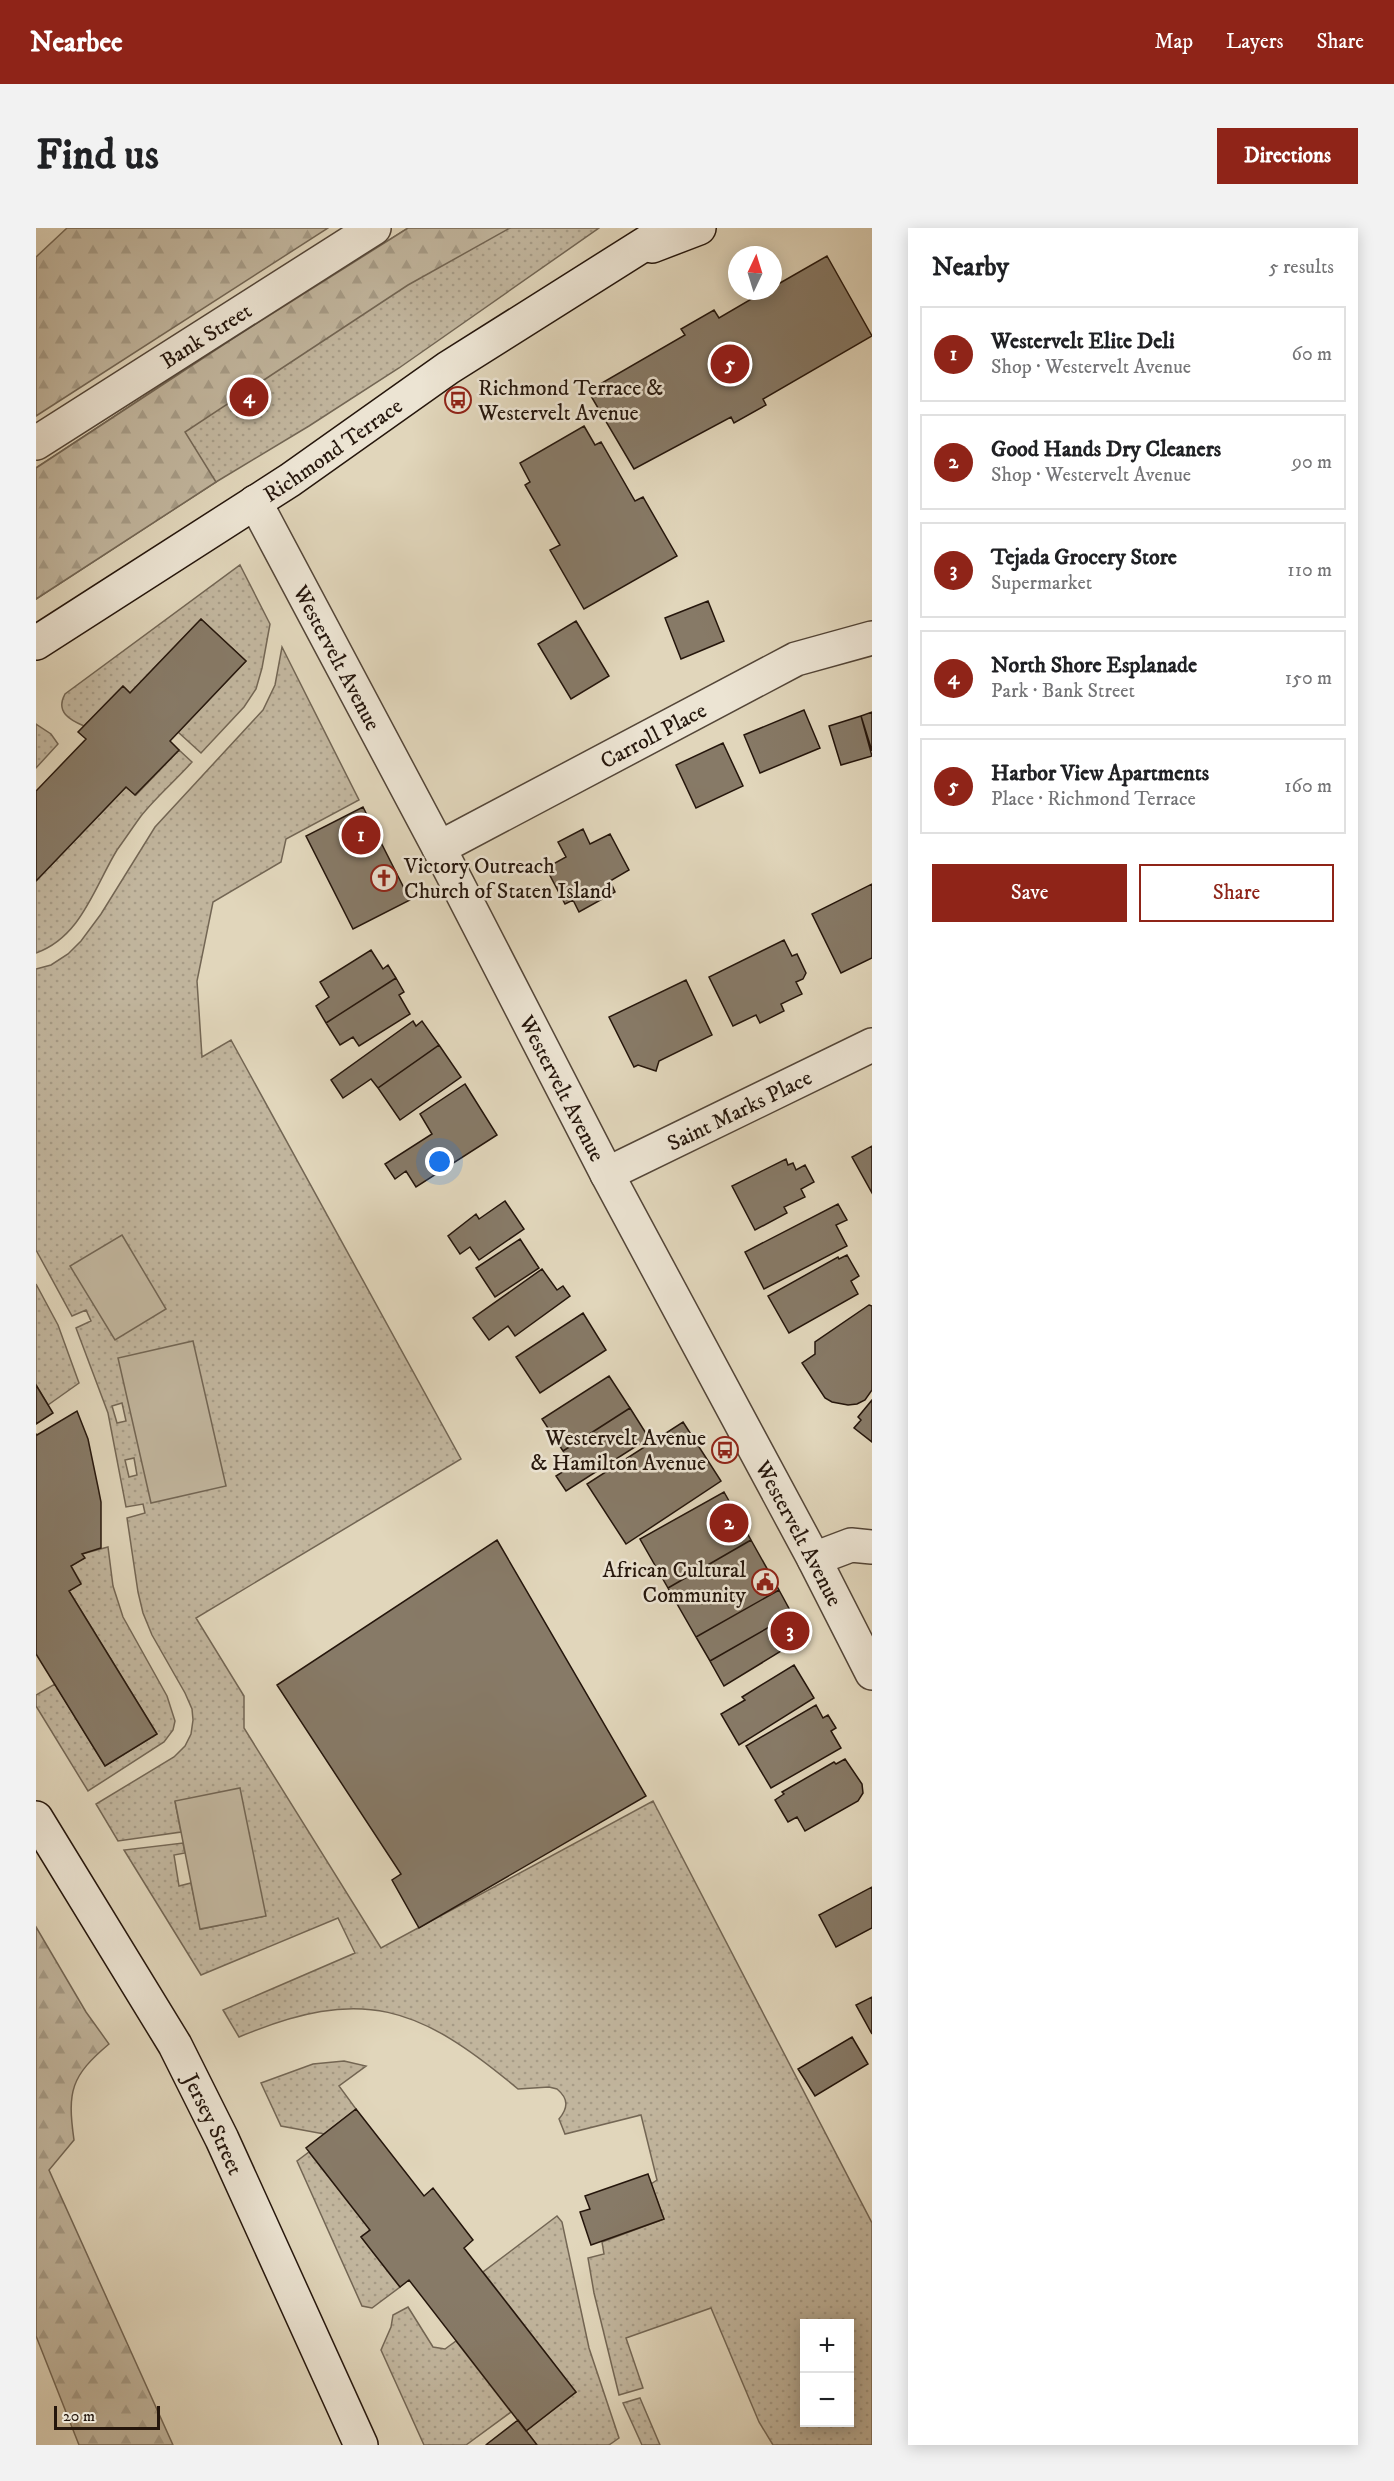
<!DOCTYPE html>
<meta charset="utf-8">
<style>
body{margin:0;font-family:"IM FELL DW Pica",serif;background:#f2f2f2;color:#202124}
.controls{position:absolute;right:18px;bottom:18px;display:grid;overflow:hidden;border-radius:0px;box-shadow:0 3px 15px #0003}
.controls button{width:54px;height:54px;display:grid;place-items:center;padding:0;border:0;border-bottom:2px solid #e0e0e0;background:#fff;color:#202124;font:30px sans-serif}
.compass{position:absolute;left:692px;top:18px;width:54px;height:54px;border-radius:50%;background:#fff;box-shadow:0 3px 15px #0003;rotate:4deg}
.scale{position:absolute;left:18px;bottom:15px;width:106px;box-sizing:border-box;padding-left:6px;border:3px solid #25160c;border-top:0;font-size:16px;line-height:21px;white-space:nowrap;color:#25160c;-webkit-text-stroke:4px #ece4d3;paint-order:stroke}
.you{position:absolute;left:404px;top:934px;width:21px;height:21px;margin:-15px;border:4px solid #fff;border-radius:50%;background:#1a73e8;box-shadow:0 0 0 9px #1a73e833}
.badge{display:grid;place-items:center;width:39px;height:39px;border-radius:50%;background:#8f2418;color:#fff;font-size:20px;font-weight:700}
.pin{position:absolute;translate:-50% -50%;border:3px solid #fff;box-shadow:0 2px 6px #0006}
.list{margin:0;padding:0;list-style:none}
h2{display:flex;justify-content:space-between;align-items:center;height:78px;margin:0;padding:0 24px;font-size:26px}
h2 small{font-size:20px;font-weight:400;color:#757577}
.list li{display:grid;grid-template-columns:39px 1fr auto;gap:18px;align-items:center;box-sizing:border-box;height:96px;margin:0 12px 12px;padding:0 12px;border:2px solid #e0e0e0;border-radius:0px}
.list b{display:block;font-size:22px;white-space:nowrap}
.list p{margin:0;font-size:20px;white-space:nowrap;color:#757577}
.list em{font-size:20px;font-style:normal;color:#757577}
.actions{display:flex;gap:12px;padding:18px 24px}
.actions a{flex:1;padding:14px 0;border:2px solid #8f2418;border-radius:0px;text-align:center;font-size:21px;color:#8f2418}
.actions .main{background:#8f2418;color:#fff}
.map{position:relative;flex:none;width:836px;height:2217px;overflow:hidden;border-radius:0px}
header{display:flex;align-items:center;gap:36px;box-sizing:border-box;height:84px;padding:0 30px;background:#8f2418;color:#fff}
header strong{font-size:28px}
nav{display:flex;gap:33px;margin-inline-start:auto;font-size:21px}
.intro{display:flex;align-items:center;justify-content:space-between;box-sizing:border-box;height:144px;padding:0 36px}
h1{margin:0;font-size:42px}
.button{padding:15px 27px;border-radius:0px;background:#8f2418;color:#fff;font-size:21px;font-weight:700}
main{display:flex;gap:36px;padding:0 36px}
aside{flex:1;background:#fff;border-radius:0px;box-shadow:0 3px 15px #0003}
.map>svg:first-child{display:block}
</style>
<header>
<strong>Nearbee</strong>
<nav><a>Map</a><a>Layers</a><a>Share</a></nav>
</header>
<div class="intro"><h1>Find us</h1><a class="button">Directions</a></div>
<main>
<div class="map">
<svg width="836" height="2217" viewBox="0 0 836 2217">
<defs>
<pattern id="green-dots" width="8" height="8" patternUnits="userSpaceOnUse" patternTransform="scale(1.5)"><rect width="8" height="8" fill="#c1b59d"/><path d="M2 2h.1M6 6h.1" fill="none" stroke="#a69b86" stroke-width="1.8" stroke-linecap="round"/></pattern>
<pattern id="forest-firs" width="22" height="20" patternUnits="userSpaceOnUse" patternTransform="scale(1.5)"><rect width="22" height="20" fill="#c1b59d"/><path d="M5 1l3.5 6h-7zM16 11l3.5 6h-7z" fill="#a69b86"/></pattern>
</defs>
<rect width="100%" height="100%" fill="#e1d6bb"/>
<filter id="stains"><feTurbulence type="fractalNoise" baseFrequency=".00333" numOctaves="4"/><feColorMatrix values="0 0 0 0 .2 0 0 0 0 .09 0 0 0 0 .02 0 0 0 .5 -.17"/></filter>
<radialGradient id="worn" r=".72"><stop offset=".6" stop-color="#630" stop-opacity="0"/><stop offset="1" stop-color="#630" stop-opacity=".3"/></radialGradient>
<!-- green -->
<path fill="url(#green-dots)" stroke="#736654" stroke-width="1.5" fill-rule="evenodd" d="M372 0H563L363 140 273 198 180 254 0 371V240L193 113Z
M204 337 234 396 226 440 220 461 208 479 165 525 142 504 210 433 165 391 94 465 87 458 48 498C34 492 19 484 29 466Z
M246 419 323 572 250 611 245 634 177 674 161 753 166 829 195 812 425 1231 160 1390 208 1468V1500L345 1720 617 1573 836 1995V2217H737L723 2194 675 2080 590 2110 607 2160 583 2167 558 2065 552 2030 568 2026 566 2014 628 1991 615 1956 621 1952 605 1887 529 1906 523 1891C532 1880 533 1871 521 1861L513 1859 482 1861C383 1778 327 1757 203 1809L187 1782 319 1725 302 1690 165 1747 88 1622 147 1615 149 1625 138 1627 143 1658 155 1655 165 1701 229 1688 139 1573 145 1604 82 1613 60 1576 138 1529 149 1518 155 1506 157 1492 156 1481 149 1465 116 1407 107 1385 102 1364 91 1290 109 1285 107 1276 90 1279 72 1185 40 1100 55 1093 50 1082 36 1088 0 1022V741L15 737 32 726 45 713 65 686 119 599 227 482 239 457ZM86 1175 90 1193 81 1195 76 1178ZM98 1230 101 1247 93 1249 89 1232ZM768 2096H814V2194H768Z
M0 496 15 506 22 516 0 540Z
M143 522 156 534C140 552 120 569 105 588 97 599 89 611 81 622 58 660 45 709 0 725V653L90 559 100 567Z
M0 1056 22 1097 43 1155 12 1177 0 1157Z
M72 1319 77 1358 87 1389 131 1468 139 1493 137 1502 128 1514 52 1563 0 1478V1467L19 1456 69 1538 121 1506 33 1363 45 1355 35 1338 48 1330 46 1326Z
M308 1833 330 1838 303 1858 320 1881 288 1906 245 1898 225 1855 277 1836Z
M273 1924 334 2002 325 2009 364 2059 336 2080 326 2078 261 1933Z
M521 1988 526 1994 553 2120 583 2210 573 2217H501L490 2203 540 2164 447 2044Z
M372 2079 397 2119 409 2121 420 2113 475 2184 430 2217H388L345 2122 355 2099 357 2087Z
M604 2170 624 2217H606L587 2175Z"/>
<!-- forest -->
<path fill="url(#forest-firs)" stroke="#736654" stroke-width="1.5" d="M31 0H292L0 188V29Z
M372 0H474L372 57 149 204 180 254 0 371V240L193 113Z
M0 1699 50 1784 73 1816C35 1848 31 1863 38 1912L13 1942 137 2217H43L0 2108Z"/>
<!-- pitch -->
<path fill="#c1b59d" stroke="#736654" stroke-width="1.5" d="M86 1007 130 1081 79 1112 34 1038Z
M157 1113 190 1258 115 1275 82 1130Z
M204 1560 230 1688 164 1701 139 1573Z"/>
<!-- building -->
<path fill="#877a67" stroke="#25160c" stroke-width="1.5" d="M791 28 836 108 727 171 730 177 698 195 695 189 598 241 552 163 649 107 645 101 678 82 683 90 729 63H737V59Z
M548 198 559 217 565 214 599 273 607 269 641 328 548 381 514 322 524 317 489 257 494 254 484 235Z
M672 373 688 413 645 431 629 390Z
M165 391 210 433 134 513 143 522 99 567 90 559 0 653V563L50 511 42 504 87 458 94 465Z
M540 393 573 448 535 471 502 416Z
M768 482 784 520 724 545 708 507Z
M836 484V523L825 488Z
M825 488 836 528 805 537 793 498Z
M687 515 707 558 660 580 640 537Z
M327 579 374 672 317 701 270 608Z
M547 601 554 616 574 606 593 642 574 653 579 664 543 684 537 672 529 676 510 640 530 629 522 614Z
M836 656V730L805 745 776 686Z
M748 712 756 728 761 726 770 745 767 751 760 754 766 766 745 776 748 783 724 795 720 787 697 798 673 749Z
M335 722 347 741 352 737 360 750 290 795 280 778 293 769 284 754Z
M360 750 368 764 363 767 374 786 323 818 317 809 304 817 290 795Z
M650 752 676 807 623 833 620 843 602 837 598 839 573 789Z
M377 793 380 798 386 793 403 817 342 860 335 851 307 870 295 852Z
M403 817 425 849 364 892 342 860Z
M429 856 461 907 380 959 370 943 359 951 349 936 396 906 384 886Z
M836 918V965L816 929Z
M750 931 752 937 757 935 760 942 769 937 778 954 765 961 769 969 748 979 751 985 719 1002 696 958Z
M469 973 488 1001 443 1032 434 1019 424 1026 412 1008 440 986 443 991Z
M802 976 811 992 800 997 811 1018 728 1061 709 1024Z
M484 1011 503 1040 459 1069 440 1040Z
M811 1027 823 1048 815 1053 822 1066 753 1105 732 1068 802 1029 803 1031Z
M506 1041 521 1062 527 1058 534 1068 479 1108 472 1098 453 1112 437 1090Z
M833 1077 836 1078V1162L829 1172 821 1176 812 1177 796 1174 789 1170 766 1135 779 1126V1114Z
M547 1085 570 1122 504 1165 480 1129Z
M573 1148 594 1180 527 1223 506 1191Z
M0 1157 17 1185 0 1196Z
M836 1172V1214L818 1200 825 1192 822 1189Z
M594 1180 613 1210 530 1263 520 1248 536 1238 527 1223Z
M41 1183 52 1211 62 1259 65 1274V1320L46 1326 49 1330 35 1338 45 1356 33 1363 121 1506 69 1538 0 1426V1206L1 1207Z
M647 1194 685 1253 590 1316 551 1256Z
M688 1264 715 1312 632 1360 604 1311Z
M461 1312 610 1568 383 1700 356 1652 365 1646 241 1457Z
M715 1312 743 1362 660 1409 632 1360Z
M743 1362 756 1386 674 1433 660 1409Z
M756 1386 768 1409 688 1458 674 1433Z
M758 1437 778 1470 703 1517 685 1486 709 1472 706 1469Z
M780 1477 787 1490 792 1487 800 1500 795 1503 805 1520 735 1560 710 1518Z
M809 1531 826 1556 827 1565 822 1573 769 1603 761 1589 752 1594 739 1572 748 1566 746 1564 798 1534 800 1536Z
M836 1659V1700L800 1719 783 1687Z
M836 1769V1806L820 1777Z
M816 1809 832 1836 779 1868 762 1841Z
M320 1881 388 1968 397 1960 437 2012 428 2020 540 2164 490 2203 373 2052 364 2059 325 2009 334 2002 270 1920Z
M612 1946 628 1991 555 2017 544 1984 554 1981 549 1968Z
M482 2192 501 2217H450L451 2216Z"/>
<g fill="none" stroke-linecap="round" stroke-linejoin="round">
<defs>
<g id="street">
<path id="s1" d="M0 215 338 0"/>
<path id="s2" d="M219 274 403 620 571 946 778 1331 836 1445"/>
<path id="s3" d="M403 620 760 431 836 410"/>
<path id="s4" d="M571 946 836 817"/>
<path d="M778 1331 815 1317 836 1319"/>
</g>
<g id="secondary">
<path d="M616 18 663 0"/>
<path id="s5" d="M0 415 254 252 412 140 634 0"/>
<path id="s6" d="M0 1590 139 1817 186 1911 325 2217"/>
</g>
</defs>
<!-- street casing -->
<use href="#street" stroke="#544638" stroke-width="36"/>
<!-- secondary casing -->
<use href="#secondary" stroke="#25160c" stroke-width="36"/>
<!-- street -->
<use href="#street" stroke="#ece4d3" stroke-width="33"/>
<!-- secondary -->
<use href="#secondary" stroke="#ece4d3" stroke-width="33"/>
</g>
<!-- icons -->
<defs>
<symbol id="bus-ring" viewBox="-11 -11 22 22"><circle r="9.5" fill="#ece4d3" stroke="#8f2418" stroke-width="1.5"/><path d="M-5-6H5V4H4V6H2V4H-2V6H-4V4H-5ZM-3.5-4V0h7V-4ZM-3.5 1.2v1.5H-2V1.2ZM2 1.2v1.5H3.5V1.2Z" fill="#8f2418"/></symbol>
<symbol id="church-ring" viewBox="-11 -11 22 22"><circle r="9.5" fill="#ece4d3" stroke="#8f2418" stroke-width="1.5"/><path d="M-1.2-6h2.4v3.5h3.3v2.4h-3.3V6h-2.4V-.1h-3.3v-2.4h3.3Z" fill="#8f2418"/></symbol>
<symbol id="civic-ring" viewBox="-11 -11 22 22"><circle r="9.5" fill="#ece4d3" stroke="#8f2418" stroke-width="1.5"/><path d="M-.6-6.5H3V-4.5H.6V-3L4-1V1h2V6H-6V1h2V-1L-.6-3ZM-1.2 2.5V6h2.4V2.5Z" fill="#8f2418"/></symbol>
</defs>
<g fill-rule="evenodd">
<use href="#bus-ring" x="407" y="157" width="30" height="30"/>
<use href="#church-ring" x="333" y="635" width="30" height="30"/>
<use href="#bus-ring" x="674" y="1207" width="30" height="30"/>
<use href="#civic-ring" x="714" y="1339" width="30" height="30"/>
</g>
<g text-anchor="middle" stroke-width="5" stroke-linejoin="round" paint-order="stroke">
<!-- street labels -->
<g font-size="22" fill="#25160c" stroke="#ece4d3">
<text dy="8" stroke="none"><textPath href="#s1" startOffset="201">Bank Street</textPath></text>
<text dy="8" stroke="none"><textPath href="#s5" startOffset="354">Richmond Terrace</textPath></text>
<text dy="8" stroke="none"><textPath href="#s2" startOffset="176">Westervelt Avenue</textPath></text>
<text dy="8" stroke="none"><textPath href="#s3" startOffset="242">Carroll Place</textPath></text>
<text dy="8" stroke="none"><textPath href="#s2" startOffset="662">Westervelt Avenue</textPath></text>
<text dy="8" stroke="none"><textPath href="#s4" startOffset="147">Saint Marks Place</textPath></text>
<text dy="8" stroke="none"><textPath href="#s2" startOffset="1166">Westervelt Avenue</textPath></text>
<text dy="8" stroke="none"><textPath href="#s6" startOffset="354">Jersey Street</textPath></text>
</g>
<!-- poi labels -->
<g font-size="22" fill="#25160c" stroke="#ece4d3" text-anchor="start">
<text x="442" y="167">Richmond Terrace &amp;<tspan x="442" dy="25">Westervelt Avenue</tspan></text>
<text x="368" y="645">Victory Outreach<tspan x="368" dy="25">Church of Staten Island</tspan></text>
<text x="670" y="1217" text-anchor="end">Westervelt Avenue<tspan x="670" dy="25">&amp; Hamilton Avenue</tspan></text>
<text x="710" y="1349" text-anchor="end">African Cultural<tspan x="710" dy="25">Community</tspan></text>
</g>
</g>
<rect width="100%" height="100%" filter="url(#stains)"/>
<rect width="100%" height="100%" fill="url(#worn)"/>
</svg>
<div class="controls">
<button>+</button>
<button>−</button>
</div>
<svg class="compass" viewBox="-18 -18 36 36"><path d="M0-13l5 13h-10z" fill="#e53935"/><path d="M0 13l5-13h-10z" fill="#757577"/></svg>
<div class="scale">20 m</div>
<div class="you"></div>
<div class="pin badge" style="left:325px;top:607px">1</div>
<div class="pin badge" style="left:693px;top:1295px">2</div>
<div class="pin badge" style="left:754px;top:1403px">3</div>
<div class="pin badge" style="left:213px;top:169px">4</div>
<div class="pin badge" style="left:694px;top:136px">5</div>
</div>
<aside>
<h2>Nearby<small>5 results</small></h2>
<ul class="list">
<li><span class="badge">1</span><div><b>Westervelt Elite Deli</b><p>Shop · Westervelt Avenue</p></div><em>60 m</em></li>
<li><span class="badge">2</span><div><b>Good Hands Dry Cleaners</b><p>Shop · Westervelt Avenue</p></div><em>90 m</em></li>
<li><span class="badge">3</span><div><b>Tejada Grocery Store</b><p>Supermarket</p></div><em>110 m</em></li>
<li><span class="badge">4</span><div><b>North Shore Esplanade</b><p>Park · Bank Street</p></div><em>150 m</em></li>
<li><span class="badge">5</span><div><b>Harbor View Apartments</b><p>Place · Richmond Terrace</p></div><em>160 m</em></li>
</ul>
<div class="actions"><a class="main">Save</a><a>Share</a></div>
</aside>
</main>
